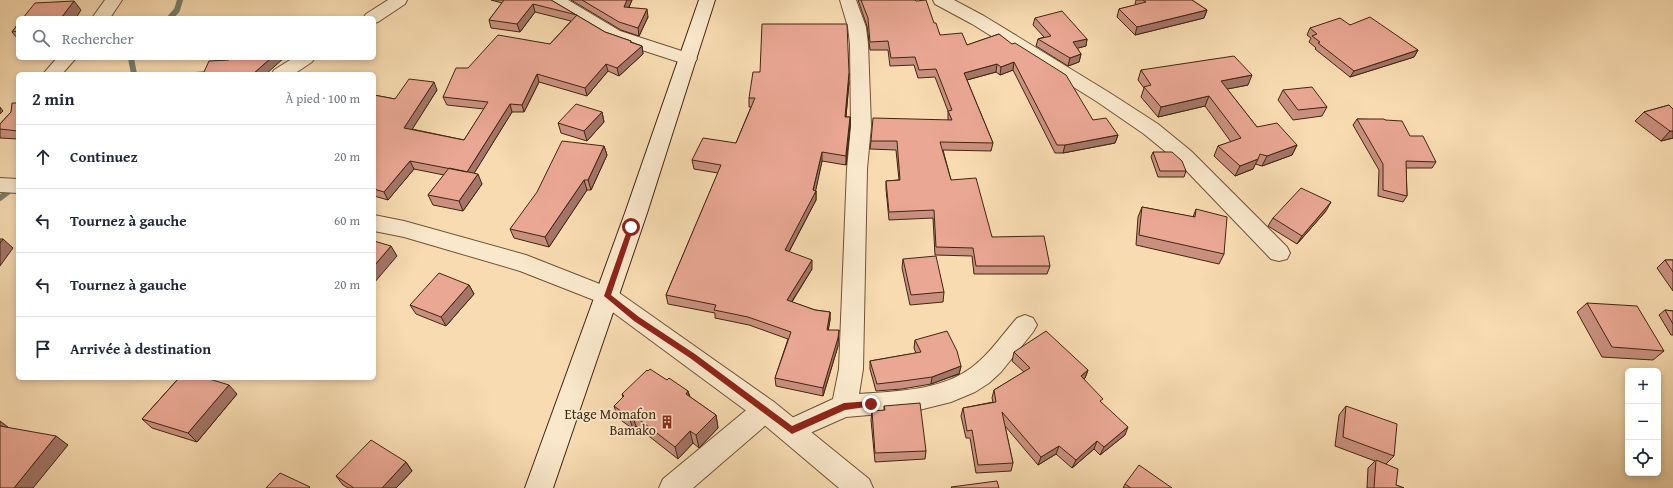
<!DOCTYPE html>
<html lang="fr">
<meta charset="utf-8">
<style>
:root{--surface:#fff;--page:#f6f6f7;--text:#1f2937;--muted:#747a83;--line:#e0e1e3}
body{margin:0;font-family:"Gentium Book Plus",serif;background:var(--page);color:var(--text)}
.controls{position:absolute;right:12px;bottom:12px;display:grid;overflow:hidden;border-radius:6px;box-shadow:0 2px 6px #0003}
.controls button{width:36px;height:36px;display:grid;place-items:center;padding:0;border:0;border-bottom:1px solid var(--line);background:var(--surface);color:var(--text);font:20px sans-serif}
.stop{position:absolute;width:12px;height:12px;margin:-9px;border:3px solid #8f2418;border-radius:50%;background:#fff}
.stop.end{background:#8f2418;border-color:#fff;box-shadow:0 1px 4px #0008}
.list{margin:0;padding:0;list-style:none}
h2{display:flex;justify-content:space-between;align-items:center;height:52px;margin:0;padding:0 16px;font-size:17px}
h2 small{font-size:13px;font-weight:400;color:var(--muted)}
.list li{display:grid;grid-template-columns:26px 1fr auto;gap:12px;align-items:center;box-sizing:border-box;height:64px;padding:0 16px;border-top:1px solid var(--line)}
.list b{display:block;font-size:15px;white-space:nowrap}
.list em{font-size:13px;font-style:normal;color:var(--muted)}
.icon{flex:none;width:22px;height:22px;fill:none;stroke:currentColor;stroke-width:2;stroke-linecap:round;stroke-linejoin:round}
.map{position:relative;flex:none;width:1673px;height:488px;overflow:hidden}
.search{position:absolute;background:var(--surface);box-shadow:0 2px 6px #0003;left:16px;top:16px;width:360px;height:44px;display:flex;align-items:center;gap:10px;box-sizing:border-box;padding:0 14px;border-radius:6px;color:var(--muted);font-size:15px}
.panel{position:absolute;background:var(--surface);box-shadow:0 2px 6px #0003;left:16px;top:72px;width:360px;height:308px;border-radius:6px}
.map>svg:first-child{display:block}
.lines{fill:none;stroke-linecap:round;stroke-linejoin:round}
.stream{stroke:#787f6c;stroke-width:6}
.minor-casing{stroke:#6f5338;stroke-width:2}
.tertiary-casing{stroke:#6f5338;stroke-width:2}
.secondary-casing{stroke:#412610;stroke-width:2}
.minor{fill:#fae8cc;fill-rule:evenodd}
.tertiary{fill:#fae8cc;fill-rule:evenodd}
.secondary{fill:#fae8cc;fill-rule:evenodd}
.wall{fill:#c9907f;stroke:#412610}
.shaded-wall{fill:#a47568;stroke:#412610}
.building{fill:#eaa794;stroke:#412610}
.route{fill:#8f2418}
.labels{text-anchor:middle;stroke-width:3.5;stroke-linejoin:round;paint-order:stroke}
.poi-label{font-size:14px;fill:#412610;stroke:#fae8cc;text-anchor:end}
</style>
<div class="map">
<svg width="1673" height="488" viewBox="0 0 1673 488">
<rect width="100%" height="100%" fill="#f8dbb1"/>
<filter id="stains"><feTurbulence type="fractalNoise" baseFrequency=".005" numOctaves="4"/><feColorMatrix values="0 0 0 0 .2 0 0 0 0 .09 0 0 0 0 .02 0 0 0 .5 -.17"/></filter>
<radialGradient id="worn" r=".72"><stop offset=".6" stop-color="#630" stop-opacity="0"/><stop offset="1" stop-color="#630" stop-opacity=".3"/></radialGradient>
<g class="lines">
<path class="stream" d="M170,18l7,-8 3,-10
M131,58l3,16
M0,198l18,-14"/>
<g class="minor-casing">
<path id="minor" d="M105,0h17l-12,18h-18z
M388,0h19l-2,4 -27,18 -4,1v-5h-11l3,-4z
M548,0h20l52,31 74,24 3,4 -3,4 -6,2 -80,-26 -58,-35z
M840,0h16l10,27 2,17 3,82 -4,43 -4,200 -4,25c37,-3 81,-3 112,-26 18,-13 31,-33 46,-50l8,-3 8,3 4,7 -4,7 -32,40 -12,11 -14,9 -24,10 -36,9 -69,6 -54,24 -9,-3 -4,-8 4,-8 50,-23 6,-30 8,-200 4,-43 -1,-82 -2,-17z
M933,0h21l30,16 126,77 48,31 33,27 96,96 3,6 -3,6 -8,2 -8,-2 -94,-98 -33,-27 -48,-33 -124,-77 -37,-20z
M57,58h19l-14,16h-19z
M293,58h22l-3,4 -18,12h-22l2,-4z
M765,399l9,3 4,8 -4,8 -81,70h-34l4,-9 93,-77z"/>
</g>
<g class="tertiary-casing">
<path id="tertiary" d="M0,178l18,1v14l-18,-1z
M374,215l30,6 122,34 89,35 159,112 95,77 4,9h-34l-83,-70 -157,-116 -79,-31 -116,-34 -30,-6z"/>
</g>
<g class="secondary-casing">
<path id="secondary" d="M699,0h16l-68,213 -94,275h-28l100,-275z"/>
</g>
<use href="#minor" class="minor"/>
<use href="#tertiary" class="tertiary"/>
<use href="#secondary" class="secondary"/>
</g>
<path class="wall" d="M491,0h60l54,32 26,9v1l11,4 1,8 -24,22 -11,-5 -21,25 -48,-14 -15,30h-12l-38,61 8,11 -19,27 -30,-6 -5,-10 16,-20 -30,-6 -26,31 -14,-4v-101l21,4 42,-9 -25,39 52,11 20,-31 -37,-4 -4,-8 25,-29 82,-24 21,-23 -36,-9 -15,20 -29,-4 -2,-8 13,-17z
M571,0h61l-3,7 19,10 -9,19 -18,-6z
M858,0h57l19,23 6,12 27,10 32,-11 94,86 25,15 -3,8 -52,10h-8l-42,-83 -13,5 -4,-3 -29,8 26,63 -2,8 -48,-1 8,30 41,57 58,29 -3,8h-73l-2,-18 -37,-1 -2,-37 -44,2 -3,-31v-8l13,-1 -3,-30 -26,-1 1,-8 77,-21v-9l-13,-34 -17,1 -4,-13 -24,1 -2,-16h-18l-3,-24z
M1136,0h56l15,10 -3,8 -69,17 -18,-18 2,-8 17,-4 -1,-1z
M1035,18l52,21 -1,7 -9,2 4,6 -2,8 -11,4 -32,-20 2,-7 6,-2 -11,-12z
M18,24v15l-6,-7z
M1350,25l68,25 -4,7 -64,20 -35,-28 1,-1 -7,-6 2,-4 -4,-3 3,-7z
M1141,70l107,15 -21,4 30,38 40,18 -5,10 -30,11 -7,-2 -2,5 -18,7 -21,-20 4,-10 13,-4 -26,-36 -47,11 -17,-20 3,-9 -6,-8z
M849,82l-3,35h4v9l-4,39 -24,-4 -7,30h1v9l-27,52 23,17 -20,33 23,8 15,2v8l-2,10 10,16 -15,50 -47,-10 -1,-8 13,-39 -39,-14 -34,-7v-5l-47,-9 -2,-9 52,-122 -24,-4 -2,-9 44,-17 15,-36h-2v-9z
M1283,90l44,17 -5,9 -29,4 -15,-20z
M18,103v36l-18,-1v-14l11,-12z
M1669,105l4,33 -12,3 -26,-20 9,-9z
M602,112l2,10 -17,19 -26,-8 -3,-10z
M1357,119l28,1 25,16 26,26 -4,6h-26l1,28 -4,6 -25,-6 1,-26 -26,-45z
M604,146l3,9 -16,35h-4l-38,57 -35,-9 -4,-9z
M1153,152l33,19 -2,6h-26l-7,-20z
M1142,207l51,10 3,-8 28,45 -5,10 -83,-19 2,-28z
M1326,211l-29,33 -29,-18 5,-8z
M903,259l41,33 -1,10 -33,3 -8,-37z
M1665,260h8v31l-16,-23z
M469,285l5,9 -28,32 -30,-12 -6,-9z
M1587,303l77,48 -11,9 -51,-3 -25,-45z
M1665,310l8,1v24h-2l-12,-20z
M915,340l46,26 -2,8 -28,10 -29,5 -26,2 -6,-22v-8l46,-8 -2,-5z
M1014,352l74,18 -3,8 -1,1 41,56 -25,20 -6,-6 -22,19 -16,-14 -18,11 -33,-39 8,37 -2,8 -35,2 -6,-35h-4l-5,-22 2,-8 30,-6 -1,-4 2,-8 30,-18 -12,-11z
M174,378h32l31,16 -40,48 -45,-14 -10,-9 35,-39z
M667,380l21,11 2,6 26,18 2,13 -19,20 -6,-5 -15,16 -42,-33 -3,3 -15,-11 -4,-12 9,-9 -1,-3z
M884,406l42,45 -1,8 -50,3 -4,-42 1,-9h12z
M1346,406l48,50 -8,8 10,21 8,3h-37l1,-20 7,-7 -40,-15 4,-31z
M406,462l6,9 -16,17h-48l-5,-3 -7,-9z
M1125,484l47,4h-49z"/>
<path class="shaded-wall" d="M627,0h5l-6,14 -2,-7z
M74,1l7,9 -5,8h-15z
M533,4l2,8 -15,20 -3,-8z
M647,9l1,8 -9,19 -1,-8z
M1207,10l-3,8 -69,17 2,-8z
M1087,39l-1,7 -15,4 2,-8z
M642,46l1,8 -24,22 -2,-8z
M1418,50l-4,7 -64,20 4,-6z
M1081,54l-2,8 -11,4 2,-8z
M271,58h13l-18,16h-13z
M1014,62l-1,8 -13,5 1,-8z
M606,64l2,7 -21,25 -2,-8z
M997,64l-1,8 -33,9 1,-8z
M849,73v9l-4,44v-9z
M537,74l2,8 -15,30 -2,-7z
M1252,75l-4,10 -31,6 4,-10z
M434,82l3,8 -29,46 -4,-8z
M1209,96l-4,10 -47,11 3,-10z
M510,104l2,8 -42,68 -3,-8z
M0,107l3,4 -3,3z
M602,112l2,10 -17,19 -3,-10z
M850,117v9l-4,39v-9z
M1670,131h3v7l-12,3z
M1118,135l-3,8 -52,10 2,-8z
M1297,145l-5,10 -30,11 5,-10z
M604,146l3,9 -16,35 -3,-10z
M822,152v9l-7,33 1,-3v9l-31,59v-9l28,-60z
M1258,159l-5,10 -18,7 5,-10z
M410,161l4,8 -26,31 -4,-8z
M478,174l4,10 -19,27 -4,-10z
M584,180l3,10 -38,57 -4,-10z
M1331,202l-5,9 -29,33 5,-8z
M3,239l10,9 -13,18v-23z
M391,246l6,10 -23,27v-17z
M812,260v9l-25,40v-9z
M469,285l5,9 -28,32 -5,-9z
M830,312v8l-3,18v-8z
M839,330l-1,16 -15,50v-8z
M961,366l-2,8h-1l-27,10 1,-7z
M1088,370l-3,8 -7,6 3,-8z
M229,385l8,9 -40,48 -9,-9z
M688,391l3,13 -5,-10z
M632,414l4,12 -3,3 -4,-12z
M716,415l2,13 -19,20 -3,-13z
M0,421l8,6 -5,6 -3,-2z
M1128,427l-3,8 -25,20 4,-8z
M690,431l3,12 -15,16 -3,-12z
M56,436l12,9 -35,43h-19z
M1097,441l-3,8 -22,19 4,-8z
M1059,446l-3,8 -18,11 3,-8z
M406,462l6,9 -16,17h-14z"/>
<path class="building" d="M504,0h47l54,32 26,9 -1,1 12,4 -25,22 -11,-4 -21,24 -48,-14 -15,31 -12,-1 -43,68 -57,-11 -26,31 -10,-3v-94l21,4 14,-20 25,3 -30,46 60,12 24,-38 -45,-5 13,-29h12l30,-33 52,9 27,-29 -44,-11 -16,20 -28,-4z
M582,0h45l-3,7 23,2 -9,19 -19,-6z
M861,0h54l1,1 10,-1 8,23h2l4,12 22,-2 5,12 32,-11 13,10 3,-1 51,32 27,45 13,-2 12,17 -53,10h-8l-43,-83 -13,5 -4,-3 -33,9 29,70 -53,-1 11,38 25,-2 16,59 52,-1 6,30h-74l-3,-18 -37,-1 -2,-37 -45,2 -3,-31 14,-1 -3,-39h-26l2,-23 79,2 -4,-9 4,-1 -16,-41 -17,1 -4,-13 -24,1 -3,-17 -18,1 -2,-24z
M1143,0h49l15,10 -70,17 -18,-18 27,-7z
M74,1l-13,17h-38l12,-15z
M1062,11l25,28 -14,3 8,12 -11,4 -32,-19 13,-3 -16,-18z
M1370,17l48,33 -64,21 -36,-28 2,-1 -8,-6 5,-2 -7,-6 30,-10 10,7z
M18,24v7l-6,1z
M762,24h85l2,49 -4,44h5l-4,37v2l-24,-4 -9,38 3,1 -31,59 27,10 -25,40 28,10 15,2 -3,18h12l-1,8 -15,50 -48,-10 16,-46 -43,-15 -34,-7 2,-5 -50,-10 55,-130 -29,-5 11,-22 33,5 19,-45h-6l4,-26h7z
M1234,56l18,19 -31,6 36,46 20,-4 20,22 -30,11 -7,-2 -2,5 -18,7 -22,-20 23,-8 -32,-42 -48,11 -17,-20 7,-2 -10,-15z
M230,58h41l-18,16h-86l37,-2 5,-11 20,-1z
M1312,87l15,20 -29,3 -15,-20z
M12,103h6v28l-18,-2v-5l11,-12z
M576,104l26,8 -18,19 -26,-8z
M1669,105l4,4v22h-3l-26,-19z
M1357,119h27l1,1 17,1 8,15h13l13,26 -30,-1 1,35 -24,-6v-26z
M562,141l42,5 -16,34h-4l-39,57 -35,-8 27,-37z
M1153,152h19l10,9 4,10h-26z
M449,168l29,6 -19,27 -31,-6z
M1301,188l30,14 -29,34 -29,-18z
M1142,207l53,10 1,-8 31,8 -3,37 -85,-19z
M0,239h3l-3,4z
M374,241l17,5 -17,20z
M936,256l8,36 -33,3 -8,-36z
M1665,260h8v12z
M439,273l30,12 -28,32 -31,-12z
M1587,303l50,3 27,45 -52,-4z
M1665,310l8,1v13z
M947,331l10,20 4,15 -29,11 -29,4 -26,3 -7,-23 51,-9 -6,-12z
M1046,331l42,39 -7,6 22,23 -3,2 28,26 -24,20 -7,-6 -21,19 -17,-14 -18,11 -39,-45 11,51 -35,2 -6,-35 -5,1 -4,-23 33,-6 -2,-12 36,-22 -16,-16z
M650,369l17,11 2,-2 19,13 -2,3 30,21 -20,20 -6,-4 -15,16 -43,-33 -3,3 -15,-11 10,-10 -2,-2 25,-24 1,1z
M179,378h27l23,7 -41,48 -46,-14z
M920,403l6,48 -51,2 -3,-42 13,-1 -1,-4z
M1346,406l51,18 -3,32 -51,-19z
M0,426l56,10 -42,52h-14z
M371,440l35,22 -24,26h-28l-18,-12z
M1376,460l22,9 -2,16 8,3h-30z
M1139,465l33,23h-41l-6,-4z
M280,473l30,14 -1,1h-43z
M997,481l2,7h-47l-1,-1z"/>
<path class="route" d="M629,225h4l1,2 -23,68 28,22 56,37 97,72 52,-23 27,-2 3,3 -1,2 -28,4 -53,24 -102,-76 -56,-37 -30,-25z"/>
<defs>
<g id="building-bare" transform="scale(1.08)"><path d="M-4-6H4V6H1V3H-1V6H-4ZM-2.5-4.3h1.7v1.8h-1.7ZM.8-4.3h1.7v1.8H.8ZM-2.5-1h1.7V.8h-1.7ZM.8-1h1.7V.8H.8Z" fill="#8f2418" stroke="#fae8cc" stroke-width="2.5" paint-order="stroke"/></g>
</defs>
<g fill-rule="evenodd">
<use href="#building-bare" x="667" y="422"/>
</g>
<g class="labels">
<g class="poi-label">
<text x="656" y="419">Etage Momafon<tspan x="656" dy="16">Bamako</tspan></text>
</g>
</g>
<rect width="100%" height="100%" filter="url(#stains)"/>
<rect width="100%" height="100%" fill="url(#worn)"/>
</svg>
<div class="controls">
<button>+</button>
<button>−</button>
<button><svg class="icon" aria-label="locate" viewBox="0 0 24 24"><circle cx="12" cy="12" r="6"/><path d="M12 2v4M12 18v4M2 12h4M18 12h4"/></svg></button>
</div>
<div class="stop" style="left:631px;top:227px"></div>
<div class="stop end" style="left:871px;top:404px"></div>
<div class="search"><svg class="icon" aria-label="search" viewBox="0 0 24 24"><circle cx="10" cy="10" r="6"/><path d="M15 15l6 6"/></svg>Rechercher</div>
<section class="panel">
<h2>2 min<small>À pied · 100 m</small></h2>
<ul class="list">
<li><svg class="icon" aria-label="ahead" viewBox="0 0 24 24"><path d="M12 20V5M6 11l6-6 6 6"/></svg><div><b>Continuez</b></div><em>20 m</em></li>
<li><svg class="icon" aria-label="left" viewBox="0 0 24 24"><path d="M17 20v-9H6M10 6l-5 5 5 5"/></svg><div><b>Tournez à gauche</b></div><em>60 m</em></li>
<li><svg class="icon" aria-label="left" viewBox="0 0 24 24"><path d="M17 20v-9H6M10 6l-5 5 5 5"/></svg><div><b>Tournez à gauche</b></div><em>20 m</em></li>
<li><svg class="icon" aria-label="arrive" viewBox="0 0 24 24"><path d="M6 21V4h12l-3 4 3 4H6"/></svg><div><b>Arrivée à destination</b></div></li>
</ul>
</section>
</div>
